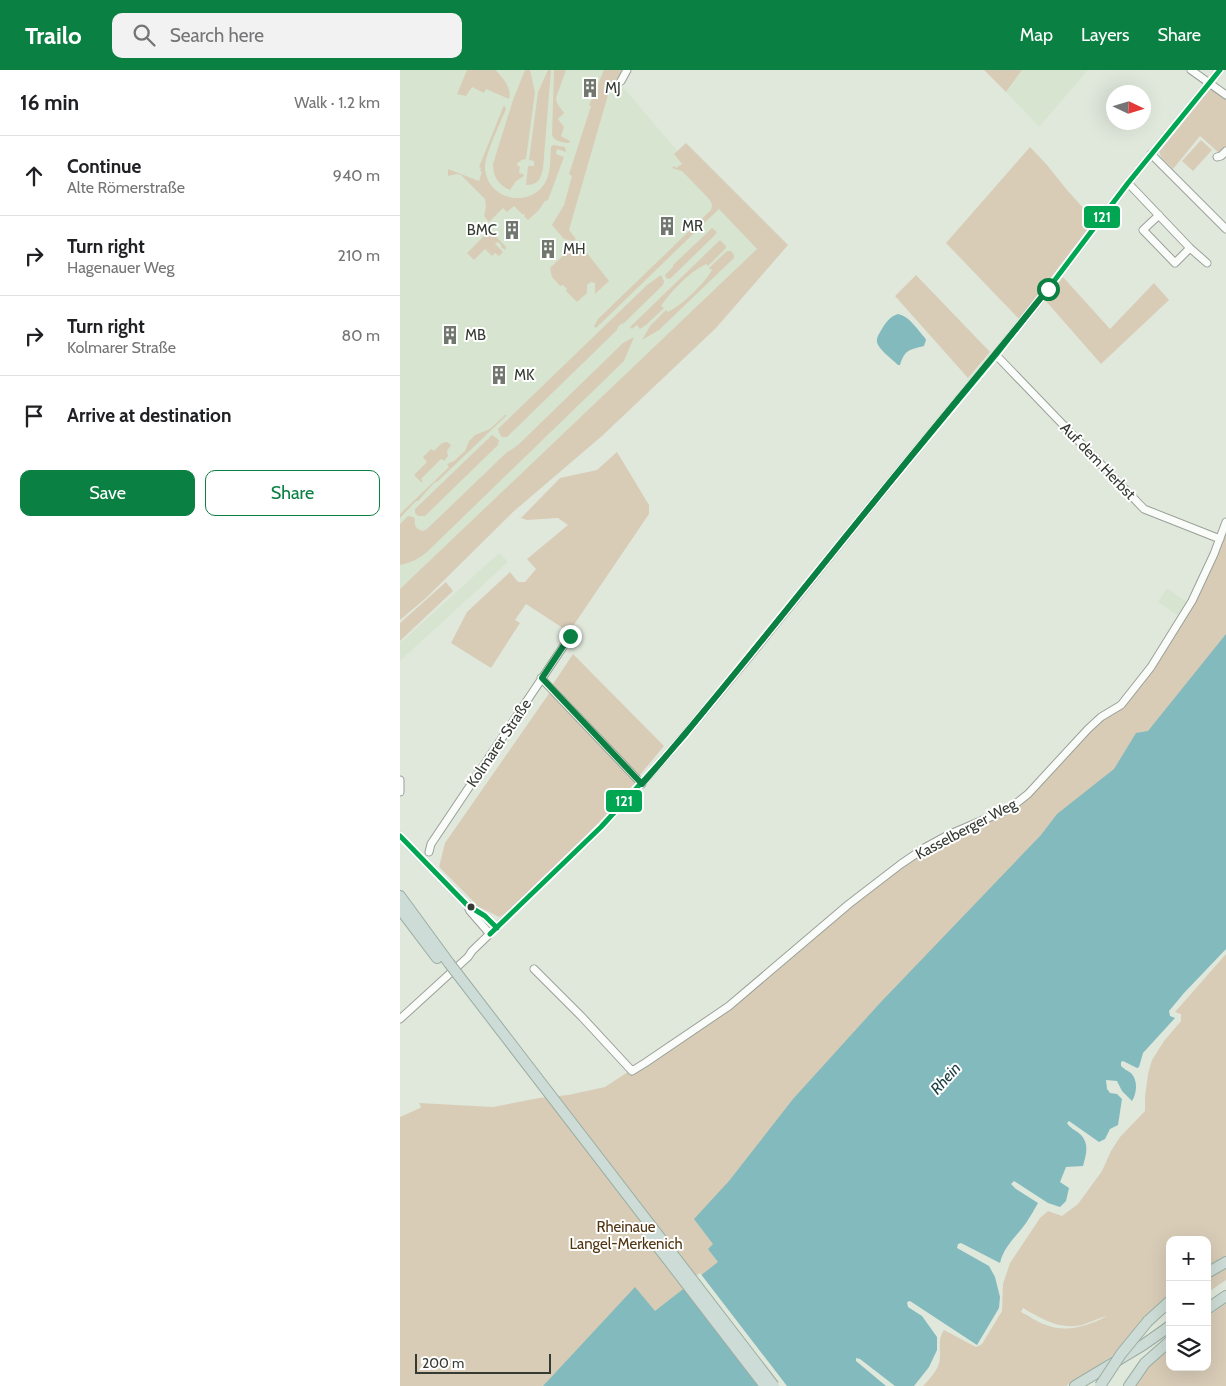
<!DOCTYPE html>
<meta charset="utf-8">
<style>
:root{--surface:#fff;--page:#f2f2f2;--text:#202124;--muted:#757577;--line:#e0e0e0;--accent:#0b8043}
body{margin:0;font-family:Cabin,sans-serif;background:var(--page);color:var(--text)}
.controls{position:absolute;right:15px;bottom:15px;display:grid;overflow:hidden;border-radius:10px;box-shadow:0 5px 20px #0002}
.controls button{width:45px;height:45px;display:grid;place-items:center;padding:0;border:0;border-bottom:1px solid var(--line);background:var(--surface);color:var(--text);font:25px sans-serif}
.compass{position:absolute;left:706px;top:15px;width:45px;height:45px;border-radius:50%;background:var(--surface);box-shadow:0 5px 20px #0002;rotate:94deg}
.scale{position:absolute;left:15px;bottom:12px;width:136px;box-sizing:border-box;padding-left:5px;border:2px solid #353a32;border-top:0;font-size:14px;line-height:18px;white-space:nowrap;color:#353a32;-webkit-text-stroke:4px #fff;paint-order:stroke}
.stop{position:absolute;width:15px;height:15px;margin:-11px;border:4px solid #0b8043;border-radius:50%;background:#fff}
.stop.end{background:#0b8043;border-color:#fff;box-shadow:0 1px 5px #0008}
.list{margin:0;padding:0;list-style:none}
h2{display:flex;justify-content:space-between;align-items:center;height:65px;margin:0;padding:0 20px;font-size:21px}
h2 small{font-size:16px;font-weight:400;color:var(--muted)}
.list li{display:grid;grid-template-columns:32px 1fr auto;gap:15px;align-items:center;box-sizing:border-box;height:80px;padding:0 20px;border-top:1px solid var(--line)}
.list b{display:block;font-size:19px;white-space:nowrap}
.list p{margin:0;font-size:16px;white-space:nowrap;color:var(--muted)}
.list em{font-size:16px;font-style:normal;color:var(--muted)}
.actions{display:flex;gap:10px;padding:15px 20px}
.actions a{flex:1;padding:11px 0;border:1px solid var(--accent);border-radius:10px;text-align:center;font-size:18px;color:var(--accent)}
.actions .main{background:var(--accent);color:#fff}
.icon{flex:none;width:28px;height:28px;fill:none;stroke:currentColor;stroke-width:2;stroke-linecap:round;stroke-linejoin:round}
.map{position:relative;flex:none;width:826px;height:1316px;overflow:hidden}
header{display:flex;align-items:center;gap:30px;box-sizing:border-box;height:70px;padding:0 25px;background:var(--accent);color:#fff}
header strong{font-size:24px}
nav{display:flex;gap:28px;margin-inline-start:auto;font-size:18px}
.search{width:350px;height:45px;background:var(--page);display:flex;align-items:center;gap:12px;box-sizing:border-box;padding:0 18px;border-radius:10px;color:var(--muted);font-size:19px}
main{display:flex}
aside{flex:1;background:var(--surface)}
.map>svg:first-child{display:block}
.built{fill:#d7e5d0}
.green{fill:#d8ccb7;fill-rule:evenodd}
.water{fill:#82babd}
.pier{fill:#e0e8dc}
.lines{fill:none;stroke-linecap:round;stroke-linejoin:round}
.minor-casing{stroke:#9aa098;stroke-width:9}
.highway-casing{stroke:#9bada3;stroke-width:12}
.minor{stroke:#fafcfa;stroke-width:7}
.highway{stroke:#cddcd6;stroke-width:10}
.highway-bridge-casing{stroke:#9bada3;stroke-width:12;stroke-linecap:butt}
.highway-bridge{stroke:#cddcd6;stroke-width:10}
.bus-1-casing{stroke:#fff;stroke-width:9}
.bus-1{stroke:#00a651;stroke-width:5}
.route{stroke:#0b8043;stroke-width:6}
.bus-dot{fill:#353a32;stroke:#fff;stroke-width:2}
.labels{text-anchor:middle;stroke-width:4;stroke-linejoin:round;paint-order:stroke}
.poi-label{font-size:15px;fill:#353a32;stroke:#fff;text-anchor:start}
.street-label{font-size:15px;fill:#353a32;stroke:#fff}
.park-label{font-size:15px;fill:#513410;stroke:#fff}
.water-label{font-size:16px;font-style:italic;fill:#193f43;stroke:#fff}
.line-badge{stroke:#fff;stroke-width:2}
.badge-label{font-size:14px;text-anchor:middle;font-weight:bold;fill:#fff}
</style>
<header>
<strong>Trailo</strong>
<div class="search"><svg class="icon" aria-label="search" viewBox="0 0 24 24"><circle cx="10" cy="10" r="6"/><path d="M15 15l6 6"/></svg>Search here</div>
<nav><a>Map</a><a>Layers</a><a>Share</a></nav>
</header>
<main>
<aside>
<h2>16 min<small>Walk · 1.2 km</small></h2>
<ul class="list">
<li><svg class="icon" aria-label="ahead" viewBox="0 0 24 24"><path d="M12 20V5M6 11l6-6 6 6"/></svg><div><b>Continue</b><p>Alte Römerstraße</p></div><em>940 m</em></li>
<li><svg class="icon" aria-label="right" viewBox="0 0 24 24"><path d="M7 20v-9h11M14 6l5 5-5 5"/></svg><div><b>Turn right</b><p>Hagenauer Weg</p></div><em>210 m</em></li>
<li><svg class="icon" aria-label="right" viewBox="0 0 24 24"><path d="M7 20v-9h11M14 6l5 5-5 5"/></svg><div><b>Turn right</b><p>Kolmarer Straße</p></div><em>80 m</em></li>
<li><svg class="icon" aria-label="arrive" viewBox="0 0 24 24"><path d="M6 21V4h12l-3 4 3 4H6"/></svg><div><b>Arrive at destination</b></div></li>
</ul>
<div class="actions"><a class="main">Save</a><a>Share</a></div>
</aside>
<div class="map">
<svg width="826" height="1316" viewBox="0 0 826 1316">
<rect width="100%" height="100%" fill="#e0e8dc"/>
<path class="built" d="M0,0h224l-4,13 46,55 103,111 -369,353z
M622,0h66l-49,57 -33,-35z
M99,483l9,9 -108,99v-18z
M767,518l21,15 -8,14 -22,-15z"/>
<path class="green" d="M67,0h29c7,9 16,17 13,29l-23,-10 -2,4 -12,-6 -6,9 -9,-2z
M125,0h5l5,22 -9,67 -5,1 -1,2h-2l-1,4h3l-1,7 4,1 1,2 -8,5 -6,9c-12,-5 -17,-14 -17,-26l20,-64z
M148,0h3l-8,99c-3,11 -5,16 -17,16l2,-19h6v-5l-5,-1 9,-68z
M154,0h12l-10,28 1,5 7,10 -6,6 6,8 -3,9 9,5 -1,2c-6,0 -15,-2 -17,-8z
M204,0h20l-5,11 -3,-2 -8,16 -39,135 7,9 -3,2 -9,-2 -12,-14 12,-20 8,-29 -3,-2 22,-68 -2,-1z
M584,0h38l-16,22z
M808,16l3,1 15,12v48l-7,6 -19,-17 -27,33 -12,-12 -3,-9z
M104,35l2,4c-5,13 -21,45 -21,58 1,33 46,43 61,14 5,-10 4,-23 5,-34l2,-2 12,2 1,5 -9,-3 -1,5 8,3 -16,43 -3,1 -7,10 -10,9 -4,-4 1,-1 -1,-1h-2l-8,-8 -7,6 -4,-4 -14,14 -5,-6 2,-9 -1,-8 -24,-24 -4,-1 -9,2v-7l31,12 3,-9 -2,-1 1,-3 -2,-1z
M801,70l11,10 -19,21 -11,-10z
M286,73l102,102 -72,83 -114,108 -89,76 -87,86 -26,22v-31l357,-340 -38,-40 -123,119 -2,-2 4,-7 113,-109 1,-5 -2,-5 -28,-29 -10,-3 2,-2 2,2 6,-4 -8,-10z
M630,77l17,18 20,25 28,31 -75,99 -74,-77z
M312,158l5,4 -2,3 -45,44 -4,-1 -1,-3 8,-8v-2z
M90,160l16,17 -1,3 -4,-3 1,-1 -4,-4 -3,2 8,8 -4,4 -4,-3 -3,3 -7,-7 -11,11 -7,-7z
M320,170l6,6 -1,3 -17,17 -2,-2c-16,8 -35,27 -45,42l3,2 -18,17 -6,4 -3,-4 -5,4 -2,-2z
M175,174l5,2 6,8 1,-1 22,28 -14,13v-11l-4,-1 -4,3v8l-10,9 -11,-11 1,-2 -4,-4 -3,1 -8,-9 -2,-9z
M327,181h4l3,4v3l-75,72 -17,10 8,-14 16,-16 2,2c14,-7 36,-28 44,-42l-3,-2z
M261,205l3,6 -1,4 -39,38c-4,1 -6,3 -7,7l-110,107h-5l-3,-4 -1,-4 149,-144z
M516,205l74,77 -22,26 -73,-82z
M663,207l47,52 44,-46 15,17 -68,64 -56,-64z
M234,267l-10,24 -197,191c-9,7 -16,11 -27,13v-41l8,-8 5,1 2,2c-1,6 1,11 8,12l4,-2 79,-76 12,-8 105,-102z
M105,345h2l-69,66 -4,2 -16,18h-2l-16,17v-4l49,-47 -2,-3 7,-3 11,-10 4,-10 6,-6 15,-6z
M92,365l7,5 -1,5 -73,71h-7l-3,-3v-4z
M47,372l4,3 -4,6 1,5 -4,5 -3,-2 -20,20 2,3h-2l-7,-7 13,-13 -4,-5 8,-8 3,2 8,-8z
M217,382l32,53v9l-80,118 -43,-28 -11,16 5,3 -29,45 -40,-25 16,-31 43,-40 8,10h7l11,-13 -9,-10 41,-34 -10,-7 -31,2 -6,-2 39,-40 37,-8z
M826,456v266l-536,594h-290v-269l20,-9 1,-1 -2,-4 74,4 46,-9 29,-3 37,-8 41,-27 82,-56 86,-71 113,-86 77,-34 98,-95 18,-10 60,-84z
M46,512l7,9 -53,50v-18z
M173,584l91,92 -25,30 -86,-92z
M150,622l87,91c-30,31 -60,63 -92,94 -14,13 -29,31 -46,40l-21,-11 -39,-39 6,-24z
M826,884v303l-19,12v-29h-37v56l-25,22 -30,36 -49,32h-143c5,-5 12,-13 15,-20 5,-11 -2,-26 6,-36l32,17 6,-3 20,-33 1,-27 7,-21 30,-45 8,-7 14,5 16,-12 24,-33 9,-20 9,-14 25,-26v-14l3,-23 4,-14 12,-19 17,-20v-7l-6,-2zM623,1238c19,11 36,22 59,17 9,-3 17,-7 25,-9 -19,10 -40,17 -61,9 -9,-3 -17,-9 -25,-13z
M826,1195v15l-19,13v-16z
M826,1233v83h-93l11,-15 26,-25v21h37v-50z"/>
<path class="water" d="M498,244c11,2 19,15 27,24l1,2 -2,6c-16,4 -19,4 -24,19h-2c-5,-5 -20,-16 -21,-23 -1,-5 4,-11 6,-15 4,-6 8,-11 15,-13z
M826,564v315l-42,44 -15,18 1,5 5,2 -32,35 -4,14 -2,1 -14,-7 -2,1v4c3,3 7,5 10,7 7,7 6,20 1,28l-10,-10 -5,-10 -11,-1 1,9 3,4 7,1 5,5 -4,26 -8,4 -5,10 -6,3 -30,-21 -2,2c3,5 8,7 13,11 10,10 6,20 3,32l-17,1 -6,15 9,6 -3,13 -6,6 -12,-4 -34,-22 -3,3 5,5 22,14c-4,7 -8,14 -12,20 -10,14 -22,23 -26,40l-39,-20 -3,1 -1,4 32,18 6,11 5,20 -1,11 -22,37 -67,-44 -3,1 1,5 14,9 15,21v13l-8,17 -15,19h-19l-35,-27 -4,-1v3l30,25h-343l92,-99 20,24 63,-49 -10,-13 5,-5 -19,-25 35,-38 64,-82 87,-96 161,-168 16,-21 57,-45 22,-36 12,-2z"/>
<path class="pier" d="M300,1203l87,113h-29l-76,-99z"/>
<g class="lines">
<g class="minor-casing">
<path id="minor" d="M791,0l35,25
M221,11l6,-11
M751,84l75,75
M817,87l4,-1 5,-5
M728,113l62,65 17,15
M759,145l-16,15 32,33 15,-15
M596,285l148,154 76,30
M141,608l101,106
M0,710v12
M0,766l67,69 3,6 20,23
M29,782l2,-8 140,-209
M68,835l17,11 12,12
M134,899l48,48 50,54 13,-8 84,-57 120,-102 52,-40 25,-17 22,-12 61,-26 19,-15 60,-65 13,-12 20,-12 30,-38 41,-66 22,-47 12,-32
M0,949l68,-62 4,-6 129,-124 84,-92 77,-94 111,-138 123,-148 52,-66 80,-106 92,-113"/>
</g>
<g class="highway-casing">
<path id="highway" d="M0,826l49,67
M0,839l37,49
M807,1203l19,-11
M807,1239l19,-13
M748,1251l22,-20
M675,1316l68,-41 27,-19
M729,1316l16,-23 25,-22"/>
</g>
<use href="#minor" class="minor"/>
<use href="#highway" class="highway"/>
<g class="highway-bridge-casing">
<path id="highway-bridge" d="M49,893l325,423
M248,1164l117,152
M700,1316l21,-32 27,-33"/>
</g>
<use href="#highway-bridge" class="highway-bridge"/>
<g class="bus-1-casing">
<path id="bus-1" d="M0,766l67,69 18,11 12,12
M90,864l111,-107 84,-92 188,-232 123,-148 52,-66 80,-106 92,-113"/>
</g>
<use href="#bus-1" class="bus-1"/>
</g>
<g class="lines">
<path class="route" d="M170,566l-28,42 100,106c80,-91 154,-187 231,-281 58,-72 117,-142 175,-214"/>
</g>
<defs>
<g id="building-bare" transform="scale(1.5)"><path d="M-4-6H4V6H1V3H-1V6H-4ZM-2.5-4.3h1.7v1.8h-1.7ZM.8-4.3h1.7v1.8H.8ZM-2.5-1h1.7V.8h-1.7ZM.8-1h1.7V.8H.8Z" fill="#71776e" stroke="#fff" stroke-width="2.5" paint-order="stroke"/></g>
</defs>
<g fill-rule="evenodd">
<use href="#building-bare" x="190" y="18"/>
<use href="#building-bare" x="267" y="156"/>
<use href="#building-bare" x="112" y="160"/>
<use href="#building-bare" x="148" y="179"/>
<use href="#building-bare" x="50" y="265"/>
<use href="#building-bare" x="99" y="305"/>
</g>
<circle class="bus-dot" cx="71" cy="837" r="4.5"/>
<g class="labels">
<g class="poi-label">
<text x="205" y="23">MJ</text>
<text x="282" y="161">MR</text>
<text x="97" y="165" text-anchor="end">BMC</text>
<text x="163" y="184">MH</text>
<text x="65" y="270">MB</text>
<text x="114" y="310">MK</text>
</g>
<g class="street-label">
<text transform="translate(698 391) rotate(46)" y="5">Auf dem Herbst</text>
<text transform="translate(99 673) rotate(-56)" y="5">Kolmarer Straße</text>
<text transform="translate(566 759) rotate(-28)" y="5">Kasselberger Weg</text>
</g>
<g class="park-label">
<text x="226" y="1162">Rheinaue<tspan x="226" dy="17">Langel-Merkenich</tspan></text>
</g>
<g class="water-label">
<text transform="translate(545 1008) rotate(-48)" y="6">Rhein</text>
</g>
</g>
<g class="line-badge">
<rect x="683" y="135" width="38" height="24" rx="5" fill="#00a651"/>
<rect x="205" y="719" width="38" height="24" rx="5" fill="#00a651"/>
</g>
<g class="badge-label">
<text x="702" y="152">121</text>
<text x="224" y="736">121</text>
</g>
</svg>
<div class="controls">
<button>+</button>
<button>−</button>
<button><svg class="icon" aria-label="layers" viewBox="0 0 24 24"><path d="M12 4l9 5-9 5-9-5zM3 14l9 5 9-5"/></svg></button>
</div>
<svg class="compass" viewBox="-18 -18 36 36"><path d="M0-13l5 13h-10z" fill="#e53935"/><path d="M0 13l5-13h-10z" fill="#757577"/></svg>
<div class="scale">200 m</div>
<div class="stop" style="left:648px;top:219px"></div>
<div class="stop end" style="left:170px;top:566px"></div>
</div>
</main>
